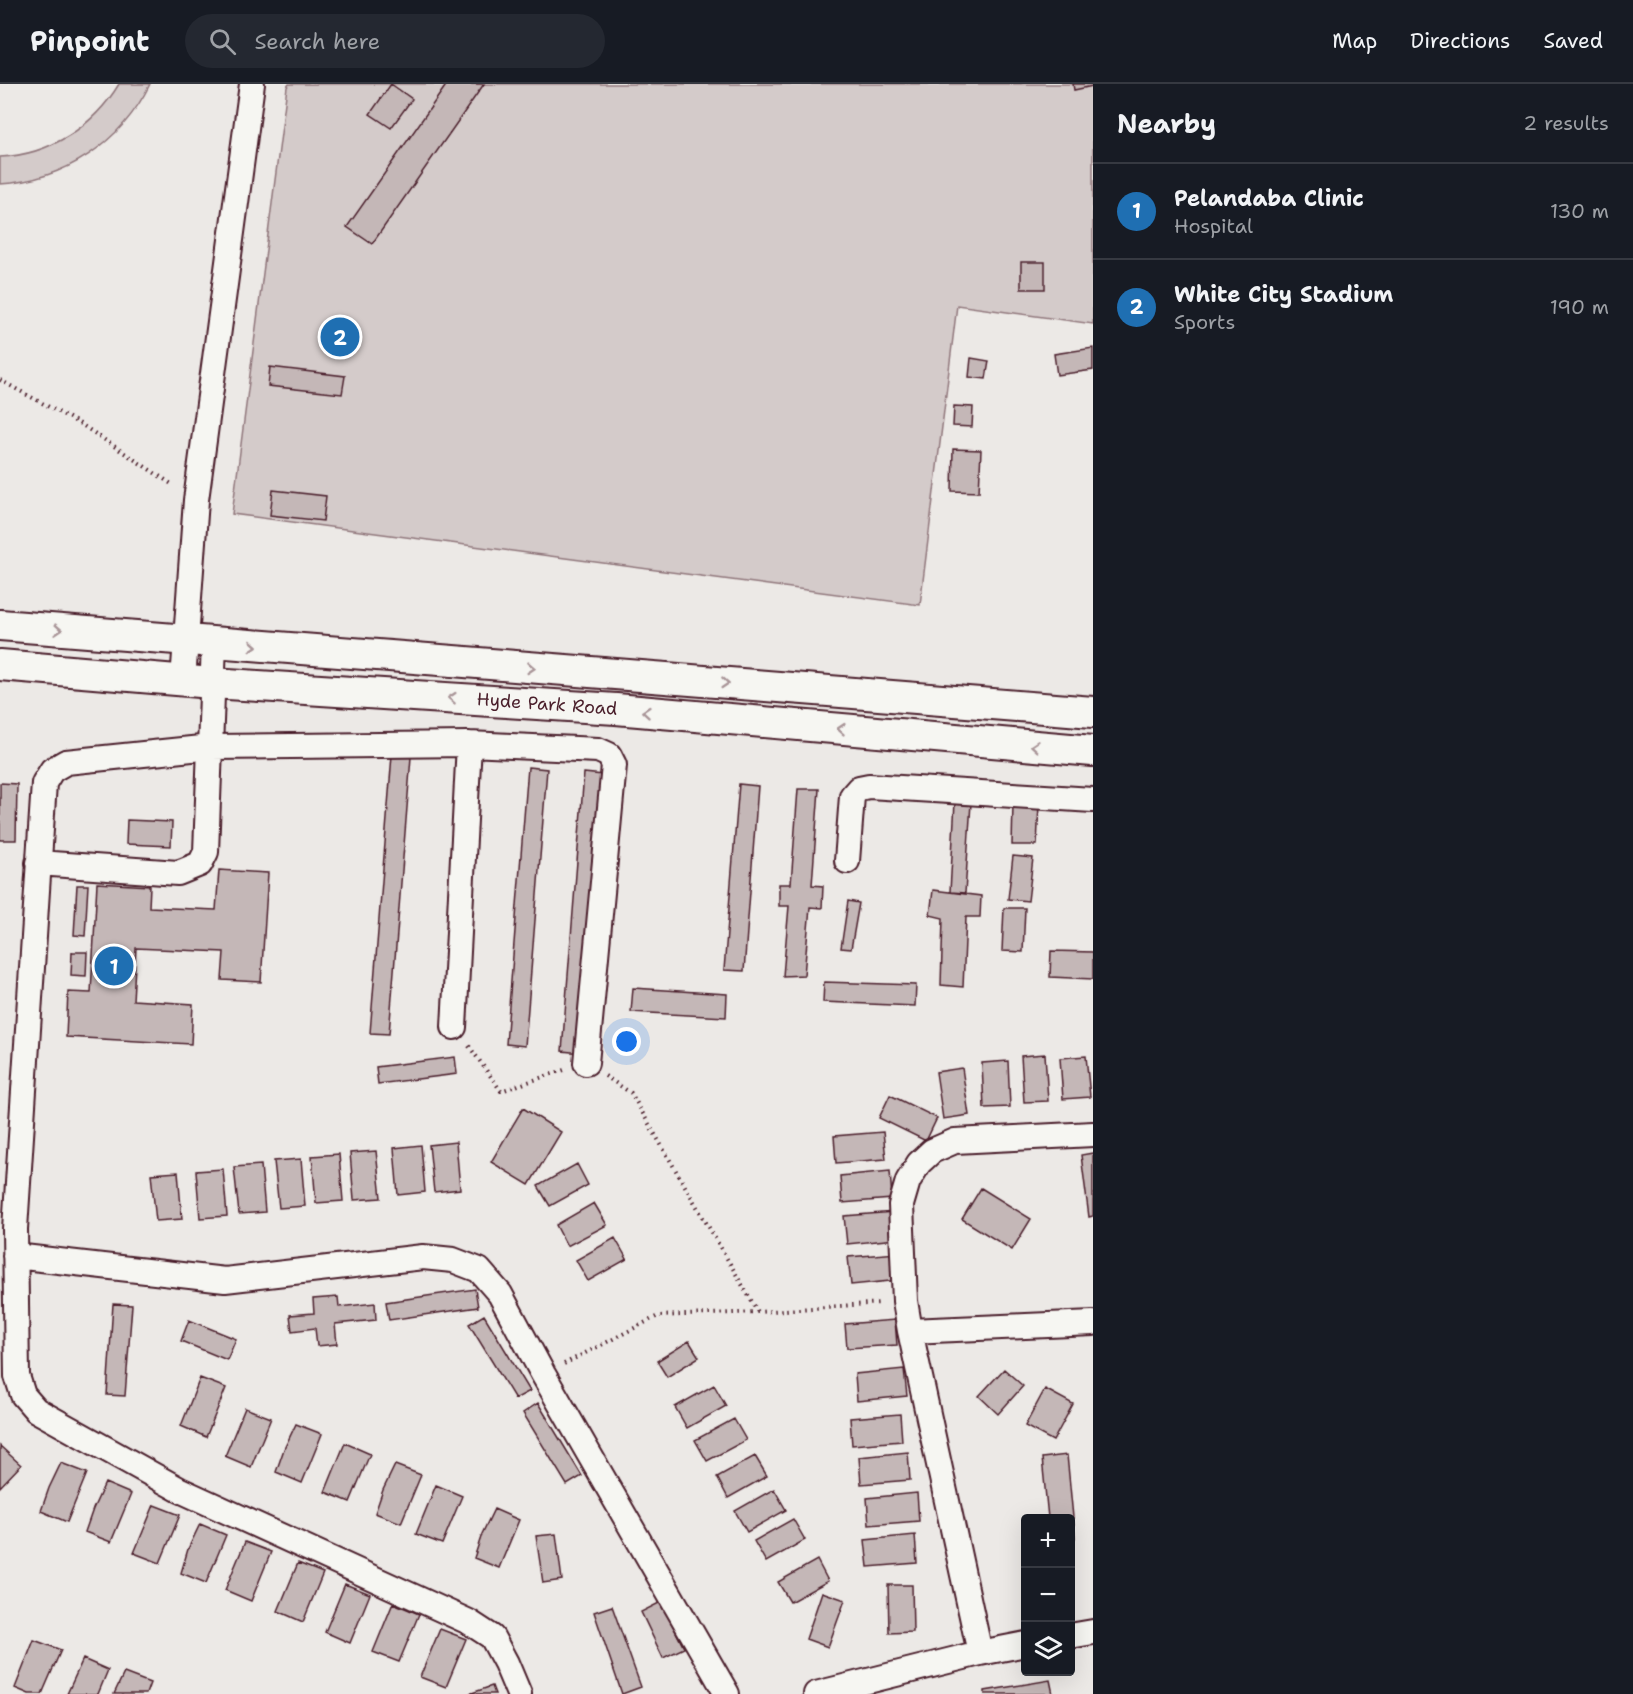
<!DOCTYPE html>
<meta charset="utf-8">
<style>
:root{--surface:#171b24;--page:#242831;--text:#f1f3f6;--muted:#9ea1a6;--line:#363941;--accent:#1f6fb2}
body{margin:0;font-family:"Shantell Sans",sans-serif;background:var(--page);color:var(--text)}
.controls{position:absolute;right:18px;bottom:18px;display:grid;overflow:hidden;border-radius:6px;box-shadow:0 6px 24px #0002}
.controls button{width:54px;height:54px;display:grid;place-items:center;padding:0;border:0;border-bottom:2px solid var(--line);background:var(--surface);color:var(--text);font:30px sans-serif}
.you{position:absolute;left:627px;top:958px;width:21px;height:21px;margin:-15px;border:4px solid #fff;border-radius:50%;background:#1a73e8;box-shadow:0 0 0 9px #1a73e833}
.badge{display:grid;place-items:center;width:39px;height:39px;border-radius:50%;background:var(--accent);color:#fff;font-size:20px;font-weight:700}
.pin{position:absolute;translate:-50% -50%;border:3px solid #fff;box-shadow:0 2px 6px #0006}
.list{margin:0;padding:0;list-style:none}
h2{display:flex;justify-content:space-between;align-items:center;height:78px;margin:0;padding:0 24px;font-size:26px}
h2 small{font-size:20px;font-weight:400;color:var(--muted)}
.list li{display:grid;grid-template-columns:39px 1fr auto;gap:18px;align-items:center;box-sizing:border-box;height:96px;padding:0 24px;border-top:2px solid var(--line)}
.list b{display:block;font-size:22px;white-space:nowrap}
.list p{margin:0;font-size:20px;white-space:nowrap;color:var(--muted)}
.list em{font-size:20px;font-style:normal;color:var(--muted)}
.icon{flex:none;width:33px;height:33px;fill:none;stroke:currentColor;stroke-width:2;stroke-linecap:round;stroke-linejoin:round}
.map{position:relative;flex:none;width:1093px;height:1610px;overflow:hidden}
header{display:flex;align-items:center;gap:36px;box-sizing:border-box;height:84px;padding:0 30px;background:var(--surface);border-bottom:2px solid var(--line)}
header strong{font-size:28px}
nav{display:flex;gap:33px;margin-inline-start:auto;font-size:21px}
.search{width:420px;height:54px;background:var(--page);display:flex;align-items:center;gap:15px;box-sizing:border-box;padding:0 21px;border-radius:33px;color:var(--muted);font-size:22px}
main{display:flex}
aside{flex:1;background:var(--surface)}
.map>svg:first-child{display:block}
.green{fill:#d4cbca;stroke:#8f757a;stroke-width:1.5}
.building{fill:#c4b7b7;stroke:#4a1f2b;stroke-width:1.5}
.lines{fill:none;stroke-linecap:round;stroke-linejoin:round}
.minor-casing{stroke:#4a1f2b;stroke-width:28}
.tertiary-casing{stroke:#4a1f2b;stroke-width:34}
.path{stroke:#4a1f2b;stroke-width:4;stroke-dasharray:1.5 4.5;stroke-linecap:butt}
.minor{stroke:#f6f6f2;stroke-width:24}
.tertiary{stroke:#f6f6f2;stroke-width:30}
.oneway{stroke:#a99598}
.labels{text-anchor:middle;stroke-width:6;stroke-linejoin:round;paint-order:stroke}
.street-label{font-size:18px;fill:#4a1f2b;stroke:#f6f6f2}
</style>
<header>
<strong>Pinpoint</strong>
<div class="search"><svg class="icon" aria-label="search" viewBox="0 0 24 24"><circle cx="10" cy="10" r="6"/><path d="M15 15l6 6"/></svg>Search here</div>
<nav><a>Map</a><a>Directions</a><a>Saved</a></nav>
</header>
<main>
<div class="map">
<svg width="1093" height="1610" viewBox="0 0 1093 1610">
<rect width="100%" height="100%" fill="#ece9e6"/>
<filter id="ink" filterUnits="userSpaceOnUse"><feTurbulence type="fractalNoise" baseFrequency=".0167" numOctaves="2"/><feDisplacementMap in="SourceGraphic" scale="12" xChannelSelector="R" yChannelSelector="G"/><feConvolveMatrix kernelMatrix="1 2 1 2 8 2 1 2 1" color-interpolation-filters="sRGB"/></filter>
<g filter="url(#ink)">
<path class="green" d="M119,0h31c-29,59 -85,96 -150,100v-27c50,-2 94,-31 119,-73z
M289,0h804v240l-136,-19 -37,300 -688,-91 55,-427z"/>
<path class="building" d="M391,0l21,15 -21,29 -21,-14z
M447,0h37l-112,160 -25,-17z
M1073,0h20v2l-19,4z
M1021,178h24v27h-24z
M1093,264v22l-36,5 -3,-21z
M971,274l18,3 -3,18 -17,-2z
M270,283l75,9 -3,18 -74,-8z
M954,322l19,1 -1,20 -19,-1z
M953,365l28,1 -2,42 -27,-1z
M273,406l53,6 -3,25 -53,-6z
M392,671l19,2 -22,277 -19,-1z
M528,683l19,2 -22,277 -19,-2z
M584,689l19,2 -22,278 -19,-2z
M0,699l17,1 -1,56h-16z
M739,700l19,2 -14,185 -20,-1z
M798,705h21l-7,96 11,1 -1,22 -12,-1 -6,68 -21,1 6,-70h-10v-22h12z
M955,718l16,1 -6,90 -15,-1z
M1013,720h26l-2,41h-25z
M127,736l45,2 -1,24 -45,-2z
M1013,772l20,2 -5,43 -20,-2z
M219,786l49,3 -7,109 -39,-2 2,-28 -88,-4 -3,52 60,4 -2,40 -125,-7 2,-45 23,1 6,-110 53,3 -1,21 67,3z
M77,801h11l-3,51 -11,-1z
M933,806l48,6 -1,21h-14l-3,70 -22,-2 2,-67 -13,-3z
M848,817l11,2 -8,46 -10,-1z
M1004,824h21l-2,44 -21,-1z
M1051,867l42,1v27l-43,-2z
M72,868h15l-1,24 -15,-1z
M824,898l92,3 -1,21 -92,-4z
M633,904l94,6 -1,23 -95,-5z
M1045,970l3,47 -24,1 -3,-46z
M1086,972l4,41 -27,2 -3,-41z
M455,973l2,17 -79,10 -2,-17z
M1008,977l2,46 -26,1 -2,-45z
M962,984l7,47 -26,4 -7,-47z
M890,1011l47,23 -11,23 -47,-23z
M523,1024l38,24 -32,53 -38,-23z
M883,1048l3,27 -50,4 -2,-27z
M456,1058l4,47 -26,3 -5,-47z
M421,1061l4,47 -27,3 -4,-47z
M376,1067l5,47 -27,2 -4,-47z
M1093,1069v63l-4,1 -8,-62z
M339,1070l4,47 -27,2 -4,-47z
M301,1075l4,47 -26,2 -5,-47z
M577,1080l11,21 -38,21 -12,-20z
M261,1081l4,47 -26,2 -5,-47z
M223,1085l4,47 -27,2 -4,-47z
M890,1087l2,28 -50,4 -2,-27z
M178,1088l4,47 -26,2 -5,-47z
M981,1104l50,31 -19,31 -50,-31z
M594,1119l13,22 -40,21 -11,-21z
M894,1128l2,27 -49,5 -3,-28z
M615,1154l12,21 -39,22 -12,-21z
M898,1169l2,27 -49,5 -3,-28z
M475,1205l3,18 -89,13 -3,-18z
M338,1213l1,10 36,-4 1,17 -41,4 2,20 -20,2 -2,-18 -23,3 -2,-16 24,-2 -1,-14z
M113,1220l19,1 -7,91 -18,-1z
M484,1231l46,76 -15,8 -46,-75z
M189,1236l47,19 -9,21 -46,-19z
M895,1236l2,25 -50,3 -2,-24z
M689,1257l10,16 -32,20 -10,-16z
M904,1285l3,27 -50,5 -2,-27z
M1004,1285l19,17 -25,28 -19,-18z
M200,1294l26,10 -20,49 -25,-11z
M714,1301l12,21 -39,22 -12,-21z
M1045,1305l28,15 -20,37 -28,-15z
M538,1319l44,73 -15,9 -44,-72z
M245,1324l26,10 -20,49 -26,-11z
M900,1330l2,27 -50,4 -2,-27z
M734,1335l12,21 -39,21 -12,-21z
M296,1340l26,10 -20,49 -26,-11 8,-23z
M345,1359l25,11 -20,48 -25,-10z
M0,1362l21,19 -21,22z
M908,1368l2,28 -49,4 -2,-27z
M1067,1371l8,83 -5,1v-21h-22l-6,-60z
M755,1372l12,20 -39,22 -11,-21z
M61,1379l26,10 -20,49 -26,-11 8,-23z
M395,1381l26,10 -20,48 -26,-10 8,-23z
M105,1399l26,11 -20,48 -26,-10 8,-23z
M436,1401l26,11 -20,48 -26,-10z
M774,1405l12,21 -39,22 -12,-21z
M917,1409l2,28 -50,4 -2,-27z
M154,1421l26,10 -20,48 -26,-10z
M494,1425l25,11 -20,48 -25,-10 8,-24z
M793,1435l12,21 -39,22 -12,-21z
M200,1440l26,11 -20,48 -25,-10 7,-24z
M556,1450l6,46 -19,3 -7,-47z
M915,1451l2,28 -49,4 -3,-27z
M245,1458l26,10 -20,49 -26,-11z
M817,1476l11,21 -38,21 -12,-20z
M298,1479l25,10 -20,49 -25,-11z
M345,1500l25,10 -20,49 -25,-11z
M888,1501h24l1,47 -24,1z
M822,1508l23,8 -17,47 -22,-8z
M661,1518l23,46 -21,10 -22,-46z
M393,1519l26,11 -20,48 -26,-10z
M612,1522l29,81 -19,7 -28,-82z
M440,1545l26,10 -20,48 -26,-10z
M34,1556l27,10 -19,44h-13l-14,-6z
M83,1575l25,11 -10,24h-31z
M124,1589l26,10 -4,11h-32z
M1050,1596l3,14h-68v-3z
M492,1602l3,8h-26z"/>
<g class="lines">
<g class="minor-casing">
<path id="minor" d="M183,597l13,-181 56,-416
M847,777l5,-65 7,-8 10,-2 224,14
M38,779l140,10 22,-9 6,-12 8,-209
M454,943l15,-283
M15,1172l210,24 198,-23 30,3 26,10 21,24 43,80 184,320
M910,1247l183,-8
M1070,1552l23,-4
M980,1569l-70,-322 -5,-30 -4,-96 7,-24 11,-18 13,-12 23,-10 138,-7
M519,1610l-13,-31 -14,-26 -23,-15 -289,-132 -144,-80 -13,-15 -6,-19 -2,-147 29,-446 8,-13 14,-8 145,-15 258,-3 129,6 11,5 5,10 -28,298
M816,1610l164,-41 46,-9"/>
</g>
<g class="tertiary-casing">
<path id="tertiary" d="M0,541l1093,87
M0,581l212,18 404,26 477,42"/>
</g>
<path class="path" d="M0,296l82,45 91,60
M469,962l32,45 63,-21
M605,992l26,17 127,219
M564,1280l94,-48 100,-4 123,-9"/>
<use href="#minor" class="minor"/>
<use href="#tertiary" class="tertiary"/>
</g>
<defs><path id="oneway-chevron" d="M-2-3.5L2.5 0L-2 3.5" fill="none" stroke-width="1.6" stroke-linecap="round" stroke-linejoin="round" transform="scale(1.5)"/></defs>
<g class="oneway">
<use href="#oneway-chevron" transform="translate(58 546) rotate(4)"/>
<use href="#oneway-chevron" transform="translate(253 562) rotate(4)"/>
<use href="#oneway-chevron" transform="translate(531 584) rotate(4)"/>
<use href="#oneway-chevron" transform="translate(725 599) rotate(4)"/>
<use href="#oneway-chevron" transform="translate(452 614) rotate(-176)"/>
<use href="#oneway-chevron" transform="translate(646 628) rotate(-175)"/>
<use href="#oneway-chevron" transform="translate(841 645) rotate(-175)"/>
<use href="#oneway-chevron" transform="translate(1035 662) rotate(-175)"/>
</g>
</g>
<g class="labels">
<g class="street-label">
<text transform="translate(547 620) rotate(4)" y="6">Hyde Park Road</text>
</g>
</g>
</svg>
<div class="controls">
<button>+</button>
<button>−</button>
<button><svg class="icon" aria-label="layers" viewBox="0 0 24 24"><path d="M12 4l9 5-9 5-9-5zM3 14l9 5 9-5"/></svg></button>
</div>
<div class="you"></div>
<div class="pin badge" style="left:114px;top:882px">1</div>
<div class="pin badge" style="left:340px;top:253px">2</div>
</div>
<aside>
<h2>Nearby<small>2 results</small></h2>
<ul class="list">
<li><span class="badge">1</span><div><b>Pelandaba Clinic</b><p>Hospital</p></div><em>130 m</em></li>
<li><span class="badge">2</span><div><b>White City Stadium</b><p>Sports</p></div><em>190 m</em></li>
</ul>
</aside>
</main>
